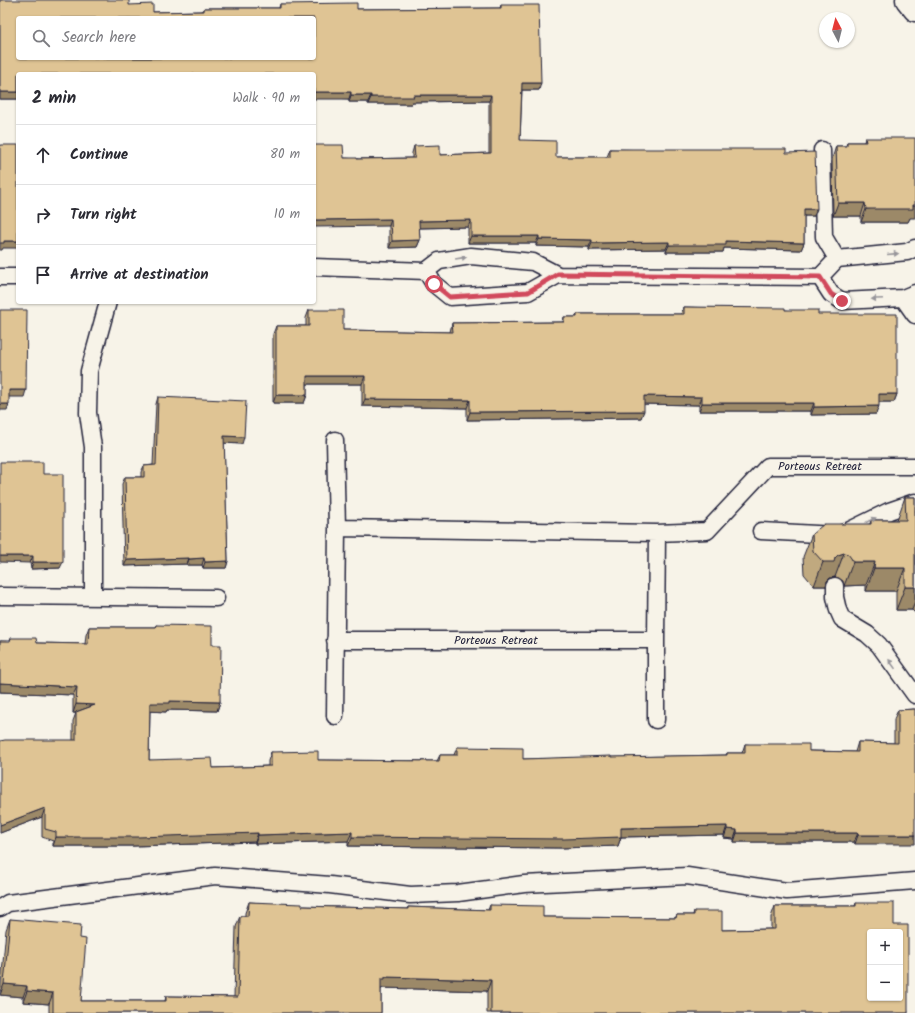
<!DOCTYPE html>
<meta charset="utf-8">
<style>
:root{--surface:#fff;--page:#f2f2f3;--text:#2b2b33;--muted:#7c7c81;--line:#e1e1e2}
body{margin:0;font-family:Kalam,sans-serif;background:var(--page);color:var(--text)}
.controls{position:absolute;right:12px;bottom:12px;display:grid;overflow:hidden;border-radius:4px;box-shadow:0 1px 3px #0004}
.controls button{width:36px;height:36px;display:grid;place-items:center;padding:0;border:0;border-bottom:1px solid var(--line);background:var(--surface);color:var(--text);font:20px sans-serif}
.compass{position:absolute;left:819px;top:12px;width:36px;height:36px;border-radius:50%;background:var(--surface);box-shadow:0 1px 3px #0004;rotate:353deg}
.stop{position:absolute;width:12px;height:12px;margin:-9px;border:3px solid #d1495b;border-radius:50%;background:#fff}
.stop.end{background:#d1495b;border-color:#fff;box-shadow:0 1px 4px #0008}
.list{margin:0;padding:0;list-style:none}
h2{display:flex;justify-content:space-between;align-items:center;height:52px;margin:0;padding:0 16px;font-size:17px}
h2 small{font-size:13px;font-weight:400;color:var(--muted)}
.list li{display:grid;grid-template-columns:26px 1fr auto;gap:12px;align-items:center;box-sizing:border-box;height:60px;padding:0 16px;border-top:1px solid var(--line)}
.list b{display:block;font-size:15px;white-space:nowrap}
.list em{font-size:13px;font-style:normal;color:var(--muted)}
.icon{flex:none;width:22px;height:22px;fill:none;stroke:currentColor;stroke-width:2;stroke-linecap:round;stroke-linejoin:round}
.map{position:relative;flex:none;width:915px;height:1013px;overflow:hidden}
.search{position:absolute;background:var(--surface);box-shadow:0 1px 3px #0004;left:16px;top:16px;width:300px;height:44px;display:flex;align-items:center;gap:10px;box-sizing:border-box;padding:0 14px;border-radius:4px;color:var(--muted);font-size:15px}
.panel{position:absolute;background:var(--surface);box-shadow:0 1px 3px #0004;left:16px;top:72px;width:300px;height:232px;border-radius:4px}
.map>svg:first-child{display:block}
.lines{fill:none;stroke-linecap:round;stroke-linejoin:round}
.lane-casing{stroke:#22223b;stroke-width:19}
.secondary-casing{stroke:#22223b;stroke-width:25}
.lane{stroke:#f7f3e8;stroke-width:16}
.secondary{stroke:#f7f3e8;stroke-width:22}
.wall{fill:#c0a97f;stroke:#22223b}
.shaded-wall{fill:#9c8968;stroke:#22223b}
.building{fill:#dfc494;stroke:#22223b;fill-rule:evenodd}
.oneway{fill:#97959a}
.route{stroke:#d1495b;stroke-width:5}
.labels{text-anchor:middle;stroke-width:4;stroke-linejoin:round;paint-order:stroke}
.street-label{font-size:12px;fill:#22223b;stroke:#f7f3e8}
</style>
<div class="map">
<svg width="915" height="1013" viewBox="0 0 915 1013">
<rect width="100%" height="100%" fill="#f7f3e8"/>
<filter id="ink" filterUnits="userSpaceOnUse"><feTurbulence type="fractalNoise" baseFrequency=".025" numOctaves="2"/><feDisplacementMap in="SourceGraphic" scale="8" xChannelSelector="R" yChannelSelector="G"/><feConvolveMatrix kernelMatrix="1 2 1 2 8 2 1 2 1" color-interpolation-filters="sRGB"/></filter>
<g filter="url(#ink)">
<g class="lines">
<g class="lane-casing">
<path id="lane" d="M822,150l2,87 13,22
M314,267l112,4 13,-10 32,-5 62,6 25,13 262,2 17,-18 70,-7 8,-4
M426,271l8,13 16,13 78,-5 30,-17
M0,277h18
M820,277l11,17 11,7 61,-3 12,-5
M903,298l12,17
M335,440l2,88 -2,188
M337,528l320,5 50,-2 61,-65h147
M761,531l74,4 11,-3 43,-21 26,-9
M835,586v11l3,13 4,9 25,15 12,11 36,50
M0,596l216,2
M93,596v-149l-5,-34 1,-42 19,-69
M335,640h321l1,-107
M656,640v80
M0,908l8,-5 207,-27 115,9 80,10 48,-2 66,-9 163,-8 100,15 128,-10"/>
</g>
<g class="secondary-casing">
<path id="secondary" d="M907,0l8,10"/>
</g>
<use href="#lane" class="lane"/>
<use href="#secondary" class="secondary"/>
</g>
<path class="wall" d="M0,0l129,5 24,7 49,-1 2,-3h75l1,-4 77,5 143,-1 1,-3 38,85h-17l-2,50 36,17h51l3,-8 176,4 28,63h-10v27l-3,7 -77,-2 -1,4h-57v-3l-77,1v-3l-53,-1v-3h-68v-16l-49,1 1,12 -3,7 -28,1v-22l-45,-68 13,1 55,-1v-5l2,-7 26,9 49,-2v-52l-77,1 -1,2h-43v-2h-19v-3l-331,-25v25h-18z
M865,138l45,80 -2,4h-47v-6h-28l-1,-57 4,-13h10l1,-4h17z
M684,307l101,3 33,4 79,80 -3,8h-15l-3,12 -65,1v-4h-112v-6l-55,-1 -3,14 -174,2v-12l-105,-2v-22h-55v11l-3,8h-31v-69l3,-8h30v-8l3,-8 34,20 107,2 2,-9 111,-1 1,-5h12l1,-3h104z
M158,397l84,47 -18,-1 4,118 -2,7h-23l-1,-3h-15v-1l-63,2 -2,-82 3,-7h16v-5l3,-6 9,-1 3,-61z
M43,474l17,94 -29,1 -1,-6z
M905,497h10v116l-3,-3h-16v-19h-30v-6l-22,1 -1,-5 -4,-3 -4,-1 -5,1 -3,3 -1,5h-12l-10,-12 -1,-17 9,-23 58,-10 1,-4h26z
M156,625l56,20 8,57 -3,9 -50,-1 -1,2 -16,-1 -1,49 64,8 55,-2v-5l3,-9 47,8 119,1 3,-6h14l3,-8 66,12 203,-4 1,-2h15l3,-9 64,7 46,1 3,-10 36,1v-24l4,-9 17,-1 -60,135 -1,-2h-120v-3l-10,-1v-3l-103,2 -3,9 -57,2 -213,-2v-5l-93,3v-2l-121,4h-81v-5l-11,-4v-20l-42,16 73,-93v-19l3,-8h-3v-18l-73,-3v-51l37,2 48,1 1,-9 3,-8h66z
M249,902l53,4 105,3 1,-2 80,3 2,-5 53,12 132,1 2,-3h16l1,-4 28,19 49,-1v-12l4,-11h80l1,-3 38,22 14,88h-421v-22l-105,-3 -1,2v23h-332v-9l-26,-2v-5l-23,-2 6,-65 4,-11 70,19 1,63h84l1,-5 68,1 2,-70 4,-11h5v-3z"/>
<path class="shaded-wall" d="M522,83h19l-2,7h-19z
M0,92h18v7h-18z
M314,92h37l-2,7h-35z
M351,95h20l-3,7h-19z
M413,95h78l-2,6 -77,1 -1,2h-43l3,-7z
M838,203h27l-4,13h-28z
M913,205h2v13h-5l-2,4h-47l5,-13z
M804,209h13l-3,7h-13z
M391,219l-2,7 -75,1v-7z
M471,220l-3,7 -51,1 2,-7z
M471,236h68l-3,7h-68z
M539,239l53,1 -3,7 -53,-1z
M420,240l-3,7 -28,1 3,-7z
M4,241h14v7h-15l-1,2h-2v-7z
M726,241l78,2 -3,7 -77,-2 -1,4h-57l3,-7z
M669,242l-3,7 -77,1 3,-7z
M307,376h58l-3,8h-58z
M9,390h17l-2,7h-17z
M879,394h18l-3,8h-18z
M276,395h31l-3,8h-31z
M644,396l58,1 -3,8 -58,-1z
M365,399l105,1 -3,8 -105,-2z
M702,403h112l-3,8h-112z
M0,404h9l-2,6h-7z
M879,406l-3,8 -65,1 3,-8z
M644,411l-3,7 -174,2 3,-8z
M224,436l20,1 -2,7 -20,-1z
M844,553l-9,24 -5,1 -3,3 -1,5h-12l9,-24 12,-4 3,-3z
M0,556h33l-3,7 -30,-1z
M189,558l-2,6 -63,2 3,-6z
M204,558l-2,7h-15l2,-6z
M228,561l-2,7h-23l2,-6z
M33,562h30l-3,6 -29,1z
M853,562h22l-9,23 -22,1z
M874,568h31l-9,23h-30z
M905,587h10v14l-3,9h-16z
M0,683l77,4 -4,8 -73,-3z
M170,701l50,1 -3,9 -50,-1 -1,2 -20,-1 4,-8z
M76,704l19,1 -19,7v1h-3z
M45,808l-3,9 -42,16v-8z
M727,826l-3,9 -106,2 3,-9z
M727,829l10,1 -3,9 -10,-1z
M352,832l-4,9 -93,3 3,-9z
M258,833l-3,9 -121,4h-81l3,-9z
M737,833h121l-4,9h-120z
M858,835h57v9h-60z
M352,837h269l-3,9 -57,2 -213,-2z
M385,977l106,3 -4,11 -105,-3 -1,2h-4l4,-11z
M4,984l23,2 -4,11 -23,-2z
M27,991l26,2 -4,11 -26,-2z"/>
<path class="building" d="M0,0h129v5l24,-1v8l51,-1v-3h76v-4l77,-1v6l144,-1v-3h38l2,78h-19l-2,57 36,1v16h54v-8h176v4l29,-1 2,57h-13v34l-78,-2v4h-57v-3l-77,1v-3l-53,-1v-3h-68v-16l-52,1 1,19 -28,1 -1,-22 -77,1v-75h29l1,13h13v1l58,-1 -1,-12 26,-1v10l51,-2v-58h-78l1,2h-43v-2h-20v-3h-37v-18h-296v18h-18zM18,18h296v40h-296z
M865,138h50v67h-2v4h-47l-1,-6h-27l-2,-57h11v-4h19z
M0,145h18v96h-14v2h-4z
M684,307l101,1v2h33v4h79v80h-18v12l-65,1v-4h-112v-6l-58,-1v15l-174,1v-12l-105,-1v-23h-58v19h-31v-69h33v-16h34v20l110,2 -1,-9 112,-1v-5h13v-3h107z
M0,310h27l-1,80h-17v14h-9z
M158,397l88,4 -2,36 -20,-1 4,125 -23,1 -1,-4 -15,1v-1l-62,2 -2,-83h19v-11l12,-1z
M0,462h43v12h20v88h-30v-6h-33z
M905,497h10v90h-10v-19h-31l1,-6h-22l-2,-4 -3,-4 -4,-1 -6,2 -3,3 -1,4h-11l-10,-11 -1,-17 12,-10h47v-4h35z
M156,625l56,1v19h9l-1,57 -50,-1v2h-20l-1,57 63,-2 1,10 58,-2v-14l47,-1v9l121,1 1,-6h17v-8l66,1v11l88,-3v1l116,-2v-2h18v-9h64v7l49,1v-10l40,1v-33l17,-1v126h-57v-2h-121v-3l-10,-1v-3l-106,2v9l-57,2 -212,-2v-5l-94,3v-2l-120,4h-82v-5l-11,-3v-21l-45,17v-84l5,-1h71v-28l19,-7 -19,-1 1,-17 -77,-4v-42h10l1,-3h25l1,5 51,1 1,-17h67z
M249,902l53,2v2l106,3v-2l82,3v-5l53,1v11l133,1 1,-3h17v-4h28v19l53,-1v-23h81v-3h38v22h14v88h-417v-33l-106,-3v2h-4v34h-328v-20l-26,-2v-5l-23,-2 6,-65 71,6 -1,13 6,1 -5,62h85v-5l72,1 2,-81h8zM870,932h30v66h-30z"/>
<defs><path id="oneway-solid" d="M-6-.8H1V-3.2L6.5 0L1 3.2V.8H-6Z"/></defs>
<g class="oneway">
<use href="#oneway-solid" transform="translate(893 254) rotate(-5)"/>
<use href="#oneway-solid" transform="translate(461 258) rotate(-9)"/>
<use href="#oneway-solid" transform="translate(877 299) rotate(178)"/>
<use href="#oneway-solid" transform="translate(871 520) rotate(-26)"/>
<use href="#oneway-solid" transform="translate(892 664) rotate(-125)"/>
</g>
</g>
<g class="lines" filter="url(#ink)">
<path class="route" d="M434,284l16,13 78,-5 30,-18 262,3 11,17 11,7"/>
</g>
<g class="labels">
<g class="street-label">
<text x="820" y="470">Porteous Retreat</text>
<text x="496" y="644">Porteous Retreat</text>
</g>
</g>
</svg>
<div class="controls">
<button>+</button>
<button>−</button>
</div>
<svg class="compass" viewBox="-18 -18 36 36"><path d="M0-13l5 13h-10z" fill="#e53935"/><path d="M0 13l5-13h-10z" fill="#7c7c81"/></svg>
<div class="stop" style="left:434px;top:284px"></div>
<div class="stop end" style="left:842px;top:301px"></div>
<div class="search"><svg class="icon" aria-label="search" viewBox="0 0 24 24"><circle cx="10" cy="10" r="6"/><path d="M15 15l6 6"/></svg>Search here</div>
<section class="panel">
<h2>2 min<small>Walk · 90 m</small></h2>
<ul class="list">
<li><svg class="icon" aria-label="ahead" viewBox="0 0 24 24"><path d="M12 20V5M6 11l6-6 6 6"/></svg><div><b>Continue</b></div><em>80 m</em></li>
<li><svg class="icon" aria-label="right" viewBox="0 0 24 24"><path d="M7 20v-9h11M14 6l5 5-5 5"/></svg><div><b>Turn right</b></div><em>10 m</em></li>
<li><svg class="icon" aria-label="arrive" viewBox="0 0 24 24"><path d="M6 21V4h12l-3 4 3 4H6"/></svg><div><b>Arrive at destination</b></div></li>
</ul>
</section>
</div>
